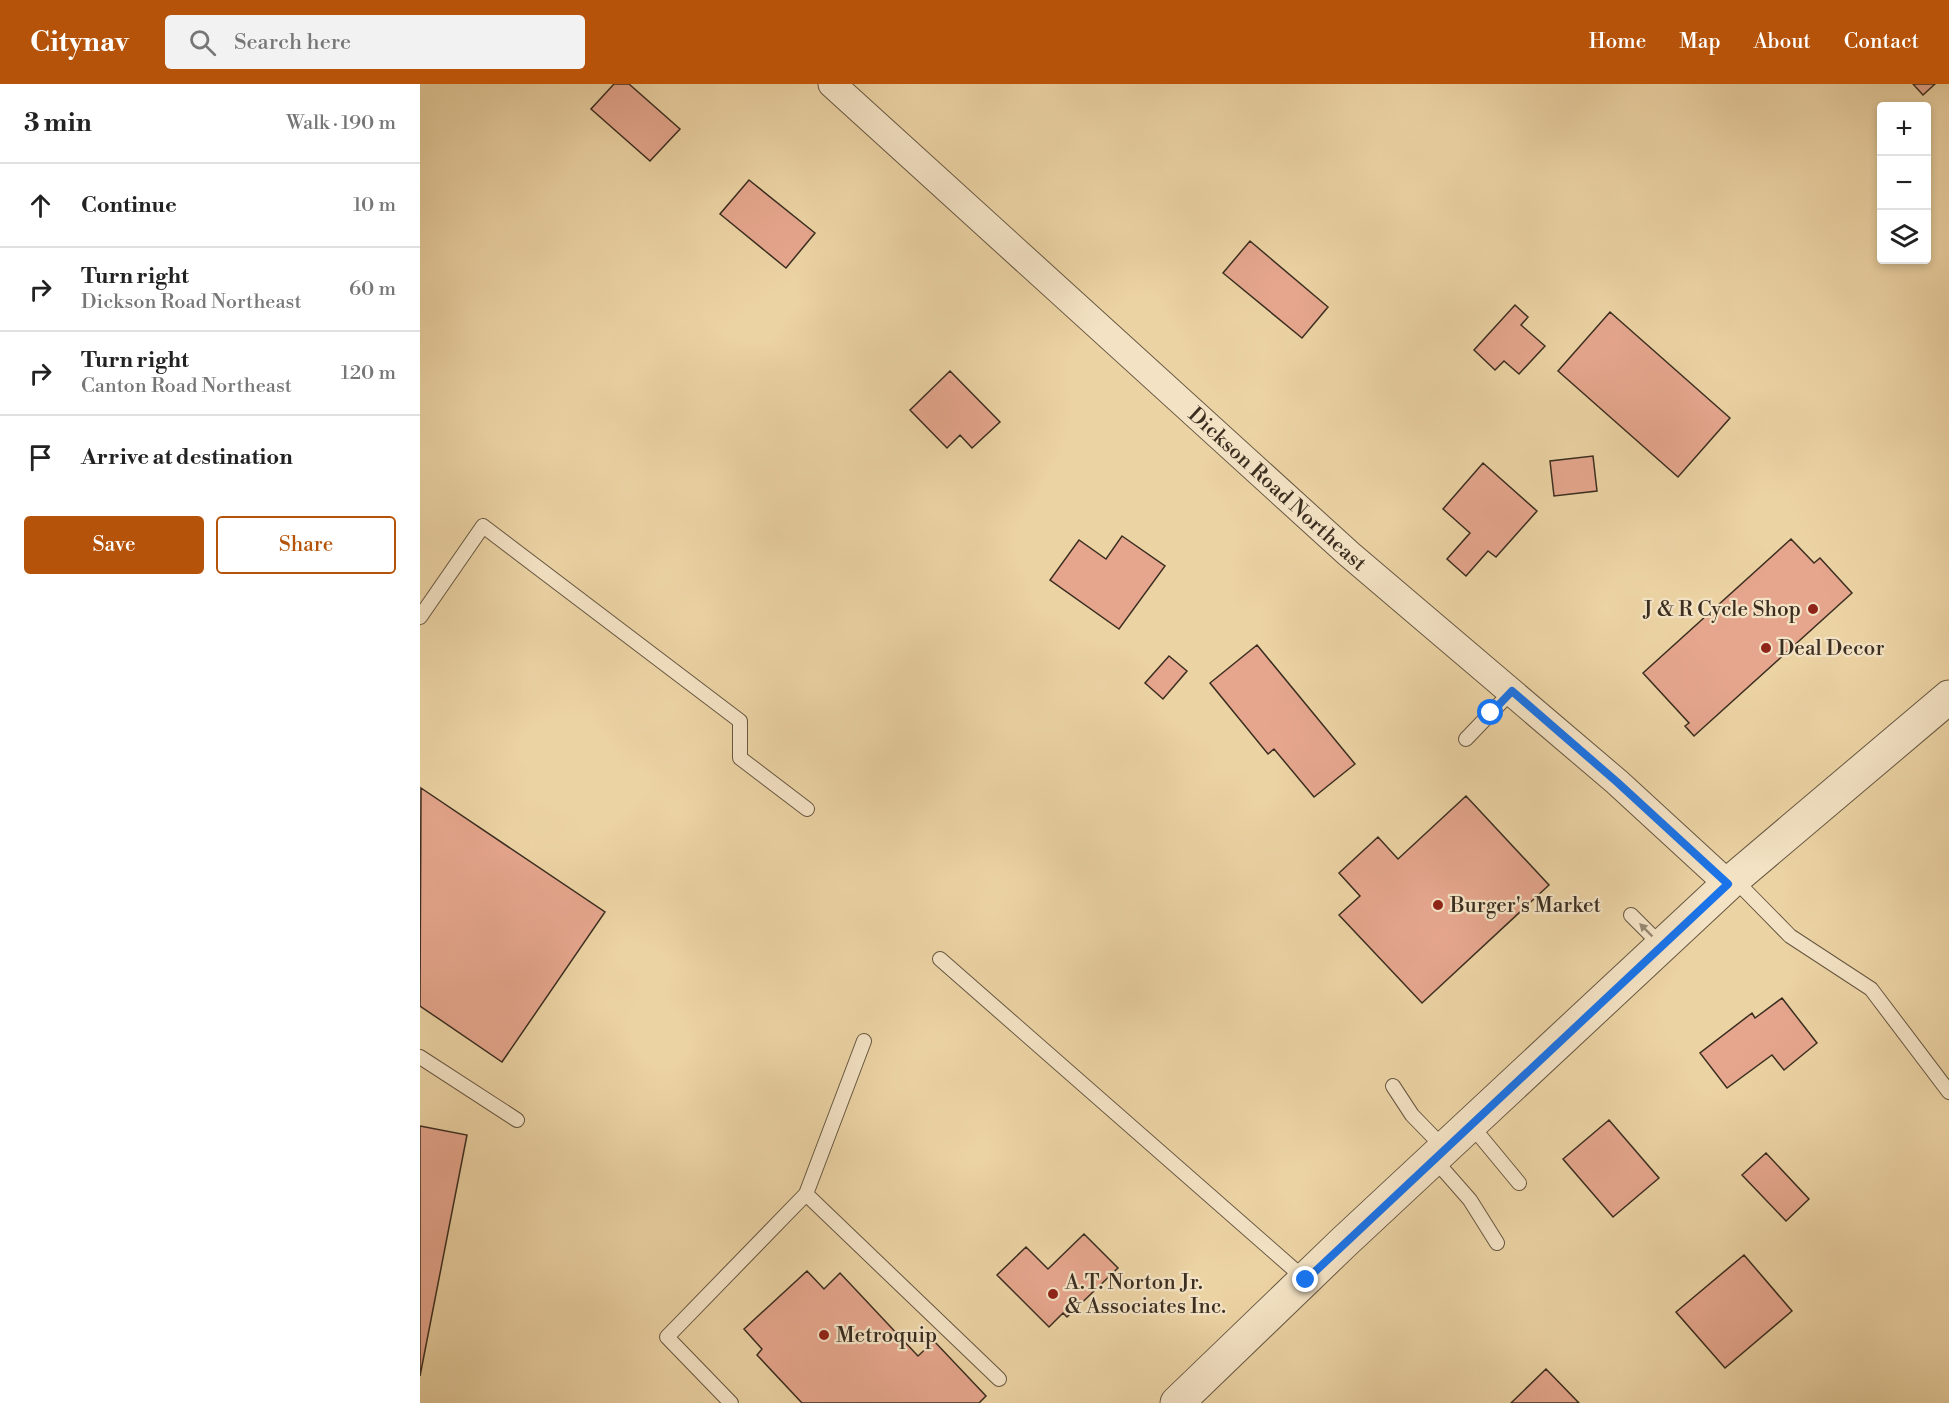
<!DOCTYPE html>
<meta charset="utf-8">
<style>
:root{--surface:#fff;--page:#f2f2f2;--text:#222;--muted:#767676;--line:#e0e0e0;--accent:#b45309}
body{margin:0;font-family:"Libre Bodoni",serif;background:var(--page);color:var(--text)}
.controls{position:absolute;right:18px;top:18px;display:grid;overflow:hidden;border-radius:6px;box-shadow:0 3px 9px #0003}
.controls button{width:54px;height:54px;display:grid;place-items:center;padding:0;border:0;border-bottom:2px solid var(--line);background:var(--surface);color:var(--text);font:30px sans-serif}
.stop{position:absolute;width:18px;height:18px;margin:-14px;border:4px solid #1a73e8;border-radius:50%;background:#fff}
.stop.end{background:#1a73e8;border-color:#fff;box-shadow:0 2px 6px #0008}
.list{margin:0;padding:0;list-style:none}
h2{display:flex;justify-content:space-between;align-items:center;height:78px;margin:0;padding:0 24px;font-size:26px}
h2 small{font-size:20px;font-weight:400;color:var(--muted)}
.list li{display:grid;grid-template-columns:39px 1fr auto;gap:18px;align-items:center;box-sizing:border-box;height:84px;padding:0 24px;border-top:2px solid var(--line)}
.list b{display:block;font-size:22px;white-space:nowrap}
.list p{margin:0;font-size:20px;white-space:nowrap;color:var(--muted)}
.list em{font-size:20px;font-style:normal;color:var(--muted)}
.actions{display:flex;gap:12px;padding:18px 24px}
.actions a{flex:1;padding:14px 0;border:2px solid var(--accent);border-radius:6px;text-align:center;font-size:21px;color:var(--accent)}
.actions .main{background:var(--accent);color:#fff}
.icon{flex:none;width:33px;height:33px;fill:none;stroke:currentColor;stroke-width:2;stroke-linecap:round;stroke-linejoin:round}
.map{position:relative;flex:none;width:1529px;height:1319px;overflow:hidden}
header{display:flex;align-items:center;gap:36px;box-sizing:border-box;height:84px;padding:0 30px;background:var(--accent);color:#fff}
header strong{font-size:28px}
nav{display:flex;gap:33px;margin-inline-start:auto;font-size:21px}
.search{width:420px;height:54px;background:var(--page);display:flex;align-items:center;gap:15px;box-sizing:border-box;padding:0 21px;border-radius:6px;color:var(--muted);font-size:22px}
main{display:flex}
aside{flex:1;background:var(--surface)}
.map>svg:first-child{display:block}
.building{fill:#e5a68d;stroke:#3b2e20;stroke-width:1.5}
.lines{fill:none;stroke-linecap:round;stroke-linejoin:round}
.service-casing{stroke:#675741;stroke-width:16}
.minor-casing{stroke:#675741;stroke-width:29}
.tertiary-casing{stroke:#675741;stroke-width:35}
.service{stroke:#f3e2c4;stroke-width:14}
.minor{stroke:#f3e2c4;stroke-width:27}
.tertiary{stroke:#f3e2c4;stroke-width:33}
.oneway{fill:#978872}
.route{stroke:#1a73e8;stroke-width:8}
.poi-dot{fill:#8f2418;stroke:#f3e2c4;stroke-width:2}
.labels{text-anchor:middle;stroke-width:4.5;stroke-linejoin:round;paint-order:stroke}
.street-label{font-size:21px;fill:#3b2e20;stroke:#f3e2c4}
.poi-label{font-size:21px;fill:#3b2e20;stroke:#f3e2c4;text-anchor:start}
</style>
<header>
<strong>Citynav</strong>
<div class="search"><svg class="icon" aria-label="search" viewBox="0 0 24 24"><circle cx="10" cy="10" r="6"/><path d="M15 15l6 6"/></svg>Search here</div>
<nav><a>Home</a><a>Map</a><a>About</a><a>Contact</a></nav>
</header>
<main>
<aside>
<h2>3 min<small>Walk · 190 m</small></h2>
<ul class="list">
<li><svg class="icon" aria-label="ahead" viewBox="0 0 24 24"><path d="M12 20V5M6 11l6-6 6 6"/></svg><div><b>Continue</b></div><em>10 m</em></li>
<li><svg class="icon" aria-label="right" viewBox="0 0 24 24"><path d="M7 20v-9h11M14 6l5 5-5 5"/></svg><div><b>Turn right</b><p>Dickson Road Northeast</p></div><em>60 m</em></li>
<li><svg class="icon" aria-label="right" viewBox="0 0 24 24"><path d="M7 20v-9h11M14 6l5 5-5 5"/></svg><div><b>Turn right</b><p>Canton Road Northeast</p></div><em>120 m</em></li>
<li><svg class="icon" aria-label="arrive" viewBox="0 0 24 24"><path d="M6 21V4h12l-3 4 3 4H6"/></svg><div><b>Arrive at destination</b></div></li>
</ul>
<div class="actions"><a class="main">Save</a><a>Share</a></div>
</aside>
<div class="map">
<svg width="1529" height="1319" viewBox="0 0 1529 1319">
<rect width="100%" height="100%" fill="#ecd3a4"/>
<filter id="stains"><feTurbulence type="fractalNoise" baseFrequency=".00333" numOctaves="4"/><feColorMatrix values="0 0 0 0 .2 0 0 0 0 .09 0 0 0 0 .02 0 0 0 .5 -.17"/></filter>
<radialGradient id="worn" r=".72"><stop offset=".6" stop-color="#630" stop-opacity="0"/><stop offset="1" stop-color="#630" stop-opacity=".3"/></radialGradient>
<path class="building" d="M194,0h15l51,45 -30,32 -59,-52z
M1493,0h22l-12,11z
M329,96l66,53 -29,35 -66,-54z
M830,157l78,66 -26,31 -79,-65z
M1095,221l13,12 -7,8 24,21 -26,28 -15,-13 -9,9 -21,-20z
M1190,228l120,106 -52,59 -120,-106z
M530,287l50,51 -28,26 -12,-13 -13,13 -37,-38z
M1173,372l4,35 -43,5 -4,-35z
M1063,379l54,48 -41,46 -8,-6 -22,25 -19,-17 23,-26 -27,-24z
M702,452l43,30 -46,63 -69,-49 29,-40 27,19z
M1371,455l23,24 6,-5 32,35 -158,143 -9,-10 4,-3 -46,-50z
M837,561l98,119 -41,33 -40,-48 -6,5 -58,-71z
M749,572l18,15 -24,28 -18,-16z
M1,704l184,124 -103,150 -82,-56z
M1046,712l83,89 -127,118 -83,-88 21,-19 -21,-23 39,-36 20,22z
M1362,914l35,45 -33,27 -12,-15 -45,33 -27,-35 52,-40 3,5z
M1189,1036l50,58 -46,39 -50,-58z
M0,1042l47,9 -47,241z
M1346,1069l43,46 -23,22 -44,-46z
M664,1150l34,34 -51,49 -4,-4 -14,14 -52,-52 29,-28 22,22z
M1324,1171l48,56 -67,57 -49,-56z
M387,1187l17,18 16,-16 78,83 16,-15 52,55 -7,7h-177l-45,-48 5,-6 -18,-20z
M1126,1285l33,34h-68z"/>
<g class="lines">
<g class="service-casing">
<path id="service" d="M0,533l63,-91 257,195v37l67,51
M1046,655l46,-48
M1314,795l56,57 81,53 78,103
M1211,831l31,31
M520,875l366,321
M444,957l-58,153 193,185
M0,973l97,63
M973,1002l19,29 33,34
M1051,1041l48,58
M1014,1075l36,41 27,43
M311,1319l-64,-66 139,-143"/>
</g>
<g class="minor-casing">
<g id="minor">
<path id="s1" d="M412,0l517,470 268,228 111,102"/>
</g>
</g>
<g class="tertiary-casing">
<path id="tertiary" d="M757,1319l166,-160 385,-359 221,-187"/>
</g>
<use href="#service" class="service"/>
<use href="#minor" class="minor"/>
<use href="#tertiary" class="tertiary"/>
</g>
<defs><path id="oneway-solid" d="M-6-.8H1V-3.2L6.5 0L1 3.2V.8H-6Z" transform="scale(1.5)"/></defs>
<use class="oneway" href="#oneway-solid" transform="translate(1226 846) rotate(-135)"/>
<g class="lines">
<path class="route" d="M886,1196l422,-396 -111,-102 -105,-91 -21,22"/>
</g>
<g class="poi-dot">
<circle cx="1393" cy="525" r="6"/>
<circle cx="1346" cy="564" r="6"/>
<circle cx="1018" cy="821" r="6"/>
<circle cx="633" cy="1210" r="6"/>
<circle cx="404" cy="1251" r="6"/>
</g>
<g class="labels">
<g class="street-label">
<text dy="7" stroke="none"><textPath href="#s1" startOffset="602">Dickson Road Northeast</textPath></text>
</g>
<g class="poi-label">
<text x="1381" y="532" text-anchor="end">J &amp; R Cycle Shop</text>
<text x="1358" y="571">Deal Decor</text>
<text x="1030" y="828">Burger's Market</text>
<text x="645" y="1205">A.T. Norton Jr.<tspan x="645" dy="24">&amp; Associates Inc.</tspan></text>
<text x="416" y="1258">Metroquip</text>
</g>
</g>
<rect width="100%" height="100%" filter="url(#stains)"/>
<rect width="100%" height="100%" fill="url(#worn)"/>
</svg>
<div class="controls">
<button>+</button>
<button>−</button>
<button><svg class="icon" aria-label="layers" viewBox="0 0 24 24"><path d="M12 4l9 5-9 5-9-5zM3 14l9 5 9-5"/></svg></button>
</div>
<div class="stop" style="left:1071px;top:629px"></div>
<div class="stop end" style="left:886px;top:1196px"></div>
</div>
</main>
